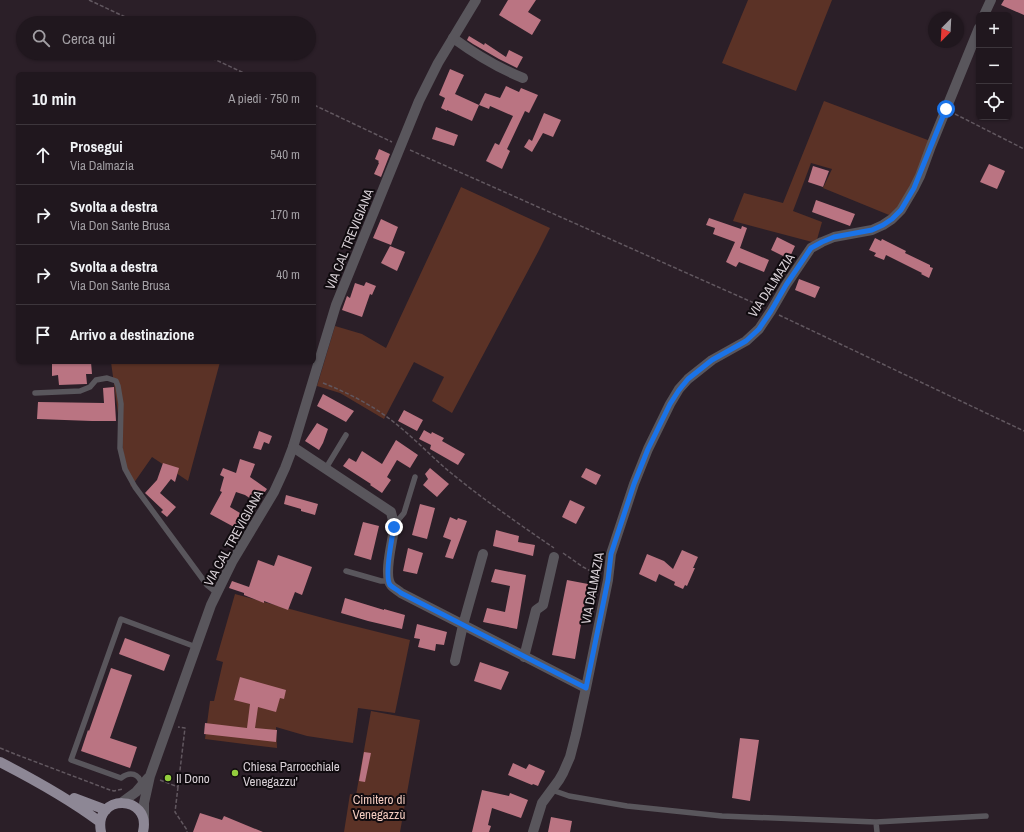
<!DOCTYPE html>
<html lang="it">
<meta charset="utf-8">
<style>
:root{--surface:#20171e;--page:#2d242b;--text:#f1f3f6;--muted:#a29fa4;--line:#3d363c}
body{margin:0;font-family:"Archivo Narrow",sans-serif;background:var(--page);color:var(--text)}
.controls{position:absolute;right:12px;top:12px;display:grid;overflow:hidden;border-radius:6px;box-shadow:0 1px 3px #0004}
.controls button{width:36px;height:36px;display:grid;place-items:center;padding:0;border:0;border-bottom:1px solid var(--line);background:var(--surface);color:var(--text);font:20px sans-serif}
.compass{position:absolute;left:928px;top:12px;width:36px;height:36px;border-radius:50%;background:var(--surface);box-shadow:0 1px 3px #0004;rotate:204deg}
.stop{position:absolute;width:12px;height:12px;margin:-9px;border:3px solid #1a73e8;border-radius:50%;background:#fff}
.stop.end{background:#1a73e8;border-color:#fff;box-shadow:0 1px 4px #0008}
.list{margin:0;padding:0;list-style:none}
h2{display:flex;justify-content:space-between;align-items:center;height:52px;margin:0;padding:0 16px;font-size:17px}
h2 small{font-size:13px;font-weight:400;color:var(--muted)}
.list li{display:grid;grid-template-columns:26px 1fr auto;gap:12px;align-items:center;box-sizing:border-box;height:60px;padding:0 16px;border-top:1px solid var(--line)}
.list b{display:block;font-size:15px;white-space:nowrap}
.list p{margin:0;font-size:13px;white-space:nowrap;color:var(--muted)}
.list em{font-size:13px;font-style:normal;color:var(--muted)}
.icon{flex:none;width:22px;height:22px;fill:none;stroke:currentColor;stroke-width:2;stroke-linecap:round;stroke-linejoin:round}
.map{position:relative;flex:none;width:1024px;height:832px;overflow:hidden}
.search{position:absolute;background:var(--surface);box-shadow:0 1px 3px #0004;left:16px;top:16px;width:300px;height:44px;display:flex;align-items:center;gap:10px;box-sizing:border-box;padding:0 14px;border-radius:22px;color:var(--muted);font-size:15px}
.panel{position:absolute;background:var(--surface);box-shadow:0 1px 3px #0004;left:16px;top:72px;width:300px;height:292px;border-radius:6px}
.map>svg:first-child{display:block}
.green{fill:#5b3226}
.building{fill:#ba7482}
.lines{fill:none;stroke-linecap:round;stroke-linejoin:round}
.path{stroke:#61575f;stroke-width:1.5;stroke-dasharray:4 2;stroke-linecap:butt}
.service{stroke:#59565c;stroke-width:5.5}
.minor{stroke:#59565c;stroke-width:10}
.tertiary{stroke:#59565c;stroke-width:10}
.primary{stroke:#8d8795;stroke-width:10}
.route{stroke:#1a73e8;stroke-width:5}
.poi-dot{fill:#93cd3d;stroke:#100b0f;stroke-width:1.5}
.labels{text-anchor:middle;stroke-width:4;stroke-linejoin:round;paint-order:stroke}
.street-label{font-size:13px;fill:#d7cfd5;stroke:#100b0f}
.poi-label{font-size:13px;fill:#d7cfd5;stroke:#100b0f;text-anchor:start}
.park-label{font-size:13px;fill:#f2cbbf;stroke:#100b0f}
</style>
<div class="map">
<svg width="1024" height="832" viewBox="0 0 1024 832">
<rect width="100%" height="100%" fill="#2b1f28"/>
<path class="green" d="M748,0h84l-36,91 -74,-28z
M824,101l109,41 -39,75 -71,-29 9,-19 -21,-6 -18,48 29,11 -6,21 -83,-22 11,-28 39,10z
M461,187l89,41 -12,24 -86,161 -20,-12 12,-24 -30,-15 -30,57 -44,-26 -23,-7 18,-60 27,8 24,14z
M111,362h109l-32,119 -36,-24 -21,30 -7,-30z
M235,594l103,28 72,18 -15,73 -37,-5 -5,35 -46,-7 -31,-9 1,21 -72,-9 5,-38h4l9,-39 -7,-2z
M371,711l49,9 -20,112h-56l6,-38 6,1z"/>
<path class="building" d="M508,0h28l-8,12 13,8 -9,15 -33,-20z
M1004,0h20v15l-23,-10z
M469,36l15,9 1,-2 21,14 3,-7 14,7 -6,11 -18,-9 -26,-15 -6,-4z
M450,69l14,6 -9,19 24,11 -7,16 -25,-11v1l-6,-3 4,-10 -6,-3z
M506,86l13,6 2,-4 17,7 -9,18 -4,-2 -18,38 3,2 -8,18 -16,-8 9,-18 4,2 14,-29 -23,-10 -1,3 -10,-4 6,-12 15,5z
M544,113l17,7 -8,17 -10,-4 -11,19 -8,-5 5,-8 3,2z
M436,127l22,8 -4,11 -22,-7z
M379,149l11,5 -9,23 -7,-3 5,-11 -1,-1 1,-1 -4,-2z
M989,164l16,7 -8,18 -17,-7z
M813,166l16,5 -6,16 -15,-5z
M816,200l39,14 -5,12 -38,-14z
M709,218l32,11 1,-3 5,2 -7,20 29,12 -5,12 -25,-10 -3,5 -10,-5 9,-20 -22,-8 2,-6 -9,-3z
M381,219l17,8 -7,18 -18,-7z
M777,237l18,9 -6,13 -18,-9z
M875,238l6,3 1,-2 24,12 -1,2 25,12v2l3,1 -4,10 -8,-4 1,-1 -36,-18 -2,5 -10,-4 2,-3 -7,-3z
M390,246l15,6 -8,19 -16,-8z
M799,279l21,8 -5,11 -20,-8z
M366,282l10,4 -4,9 -2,-1 -8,23 -20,-7 5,-14 3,2 5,-15 9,3z
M52,362h39l1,12h-6l1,10h-1l-27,1 -1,-10 -6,1z
M114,387l2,34h-24l-55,-2 1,-17 66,1 -1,-15z
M323,394l31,17 -8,11 -29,-16z
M404,410l19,10 -6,11 -19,-10z
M317,423l11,6 -5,14 -4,7 -14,-9z
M424,430l7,4 1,-2 12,6 -2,3 23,13 -7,11 -28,-16 1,-4 -12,-6z
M259,431l13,5 -3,8 -5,-2 -3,8 -8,-2z
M396,440l22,15 -8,13 -13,-8 -10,17 4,3 -9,13 -12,-8 1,-1 -28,-18 6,-8 7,4 6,-11 20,13z
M240,459l15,5 -5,13 17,12 -10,14 -12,-8 -9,-3 -6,15 10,6v1l9,6 -10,17 -8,-4 3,-6 -24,-13 12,-22 -2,-1 4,-14 -4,-2 3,-7 13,5z
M163,463l16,5 -4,14 -4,-3 -11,14 16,14 -9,10 -6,-5 2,-2 -18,-17 12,-13z
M430,468l19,16 -12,13 -14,-12 5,-6 -3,-5z
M586,468l15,7 -5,10 -15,-8z
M286,495l32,9 -3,11 -14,-4v-2l-17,-5z
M570,500l15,7 -9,17 -14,-7z
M420,504l15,4 -8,31 -15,-4z
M450,517l7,3 1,-2 9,3 -14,38 -8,-2 6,-17 -8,-3z
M363,522l16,4 -8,34 -17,-5z
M496,530l23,6 -1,6 17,3 -2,11 -40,-10z
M408,548l15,5 -6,21 -14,-3z
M682,550l16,7 -5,11h2l-8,18 -2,-1 -2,4 -9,-4 1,-3 -16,-8 -3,8 -17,-8 8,-20 17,7 9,8z
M278,555l34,12 -10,28 -7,-3 -7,18 -24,-9v2l-20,-8v-2l-15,-5 3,-7 17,6 9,-27 16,6z
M495,569l31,6 -9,54 -34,-7 4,-14 18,4 5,-26 -19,-4z
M567,580l21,4 -13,75 -23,-4z
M345,598l39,12v-1l21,6 -3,14 -34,-8 -27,-8z
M417,624l30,8 -3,13 -8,-1 -1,7 -17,-4 2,-8 -6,-1z
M125,638l45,17 -6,16 -45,-17z
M480,662l29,10 -8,18 -27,-9z
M111,668l21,7 -22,63 27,9 -7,21 -49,-17 7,-21 1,1z
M240,677l46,13 -2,9 -4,-1 -4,14 -18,-5 -3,21 22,2 -1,12 -72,-8 1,-11 42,5 3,-24 -16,-4z
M740,738l19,2 -9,61 -18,-3z
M364,752l7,1 -6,29 -6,-1z
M513,763l13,6 3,-5 16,7 -7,15 -5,-2 -1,1 -24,-10z
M482,790l27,6 1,-3 18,7 -7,18 -29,-10 -4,17 3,1 -2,6h-17z
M200,813l22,7 2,-4 39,16h-70z
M551,817l21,4 -2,11h-22z"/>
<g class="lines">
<path class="path" d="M89,0l49,23
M201,53l45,21
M314,105l78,37
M955,114l69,35
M410,150l353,157
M779,315l245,116
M323,383c28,11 55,25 78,45 17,14 33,31 50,45 33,27 68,51 103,75
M563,553l20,14 15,8
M0,748l20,8 90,34 4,1 9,-2
M160,780l18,7 7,-59 -7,-1
M178,787l-3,25 12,18v2"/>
<path class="service" d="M35,393l45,-2 10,-4 6,-7 11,-2 9,3 2,5 3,18 -1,44 5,21 10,18 61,83 11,15 10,8
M326,468l20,-33
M393,520l6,-1 5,-6 11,-36
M346,571l35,10h8
M142,785c-3,-12 -12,-14 -21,-7l-50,-18 50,-141 75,28
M552,790l17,6 58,10 95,10 154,6 110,-6
M876,822l1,10"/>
<path class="minor" d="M984,15l7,-15
M453,38c22,16 45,30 70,40
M293,447l98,65c1,5 3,10 3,16 -1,12 -11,47 -3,57 2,3 7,5 10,8l185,95
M524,657l12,-47 7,-5 11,-48
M455,661l8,-36 20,-71
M533,832l9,-29 17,-23 4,-7 7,-16 6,-23 10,-46 22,-108 3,-26 23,-70 14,-35 22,-45 9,-15 9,-10 24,-19 34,-19 13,-12 12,-18 15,-26 25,-37 11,-6 12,-5 38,-7 11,-5 9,-6 9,-9 13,-22 6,-12 11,-30 48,-118"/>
<path class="tertiary" d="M121,803l15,-11 12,-14
M144,821v-18l6,-27 61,-171 21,-43 42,-70 11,-24 8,-21 43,-142 83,-204 19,-38 38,-63"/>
<path class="primary" d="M0,762c35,18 68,36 100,60
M74,798l32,12
M101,832c-8,-39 51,-38 42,0"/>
</g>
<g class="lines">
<path class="route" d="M394,527c-2,11 -10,49 -4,58 3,3 8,5 11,8l185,95 22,-108 3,-26 23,-70 14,-35 22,-45 9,-14 9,-11 24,-19 34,-19 13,-12 12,-18 15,-26 25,-37 11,-6 12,-5 38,-7 11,-5 9,-6 9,-9 13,-22 32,-79"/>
</g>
<g class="poi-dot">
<circle cx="235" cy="773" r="4"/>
<circle cx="168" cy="778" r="4"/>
</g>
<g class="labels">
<g class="street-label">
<text transform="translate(349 239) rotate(-68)" y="5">VIA CAL TREVIGIANA</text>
<text transform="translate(771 285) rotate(-57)" y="5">VIA DALMAZIA</text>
<text transform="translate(233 538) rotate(-61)" y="5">VIA CAL TREVIGIANA</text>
<text transform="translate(592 588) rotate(-79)" y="5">VIA DALMAZIA</text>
</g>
<g class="poi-label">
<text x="243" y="771">Chiesa Parrocchiale<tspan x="243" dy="15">Venegazzu'</tspan></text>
<text x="176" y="783">Il Dono</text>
</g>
<g class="park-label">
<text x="379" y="804">Cimitero di<tspan x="379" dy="15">Venegazzù</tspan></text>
</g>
</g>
</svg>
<div class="controls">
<button>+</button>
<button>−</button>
<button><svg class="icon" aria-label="locate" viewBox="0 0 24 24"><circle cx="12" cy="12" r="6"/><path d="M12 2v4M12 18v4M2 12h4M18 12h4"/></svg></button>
</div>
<svg class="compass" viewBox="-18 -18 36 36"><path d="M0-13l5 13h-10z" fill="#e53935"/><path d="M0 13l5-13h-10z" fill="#a29fa4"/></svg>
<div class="stop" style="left:946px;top:109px"></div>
<div class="stop end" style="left:394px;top:527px"></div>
<div class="search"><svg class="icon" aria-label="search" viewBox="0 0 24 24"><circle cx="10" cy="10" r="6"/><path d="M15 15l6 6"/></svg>Cerca qui</div>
<section class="panel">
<h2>10 min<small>A piedi · 750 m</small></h2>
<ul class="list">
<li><svg class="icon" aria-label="ahead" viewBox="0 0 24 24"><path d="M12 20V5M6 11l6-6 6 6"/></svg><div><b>Prosegui</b><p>Via Dalmazia</p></div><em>540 m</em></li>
<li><svg class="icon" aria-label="right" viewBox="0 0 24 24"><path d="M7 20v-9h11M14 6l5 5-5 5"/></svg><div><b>Svolta a destra</b><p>Via Don Sante Brusa</p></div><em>170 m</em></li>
<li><svg class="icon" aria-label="right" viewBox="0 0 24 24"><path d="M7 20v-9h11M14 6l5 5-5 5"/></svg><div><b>Svolta a destra</b><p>Via Don Sante Brusa</p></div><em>40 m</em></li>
<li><svg class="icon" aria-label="arrive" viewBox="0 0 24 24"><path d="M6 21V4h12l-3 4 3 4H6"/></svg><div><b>Arrivo a destinazione</b></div></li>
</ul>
</section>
</div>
